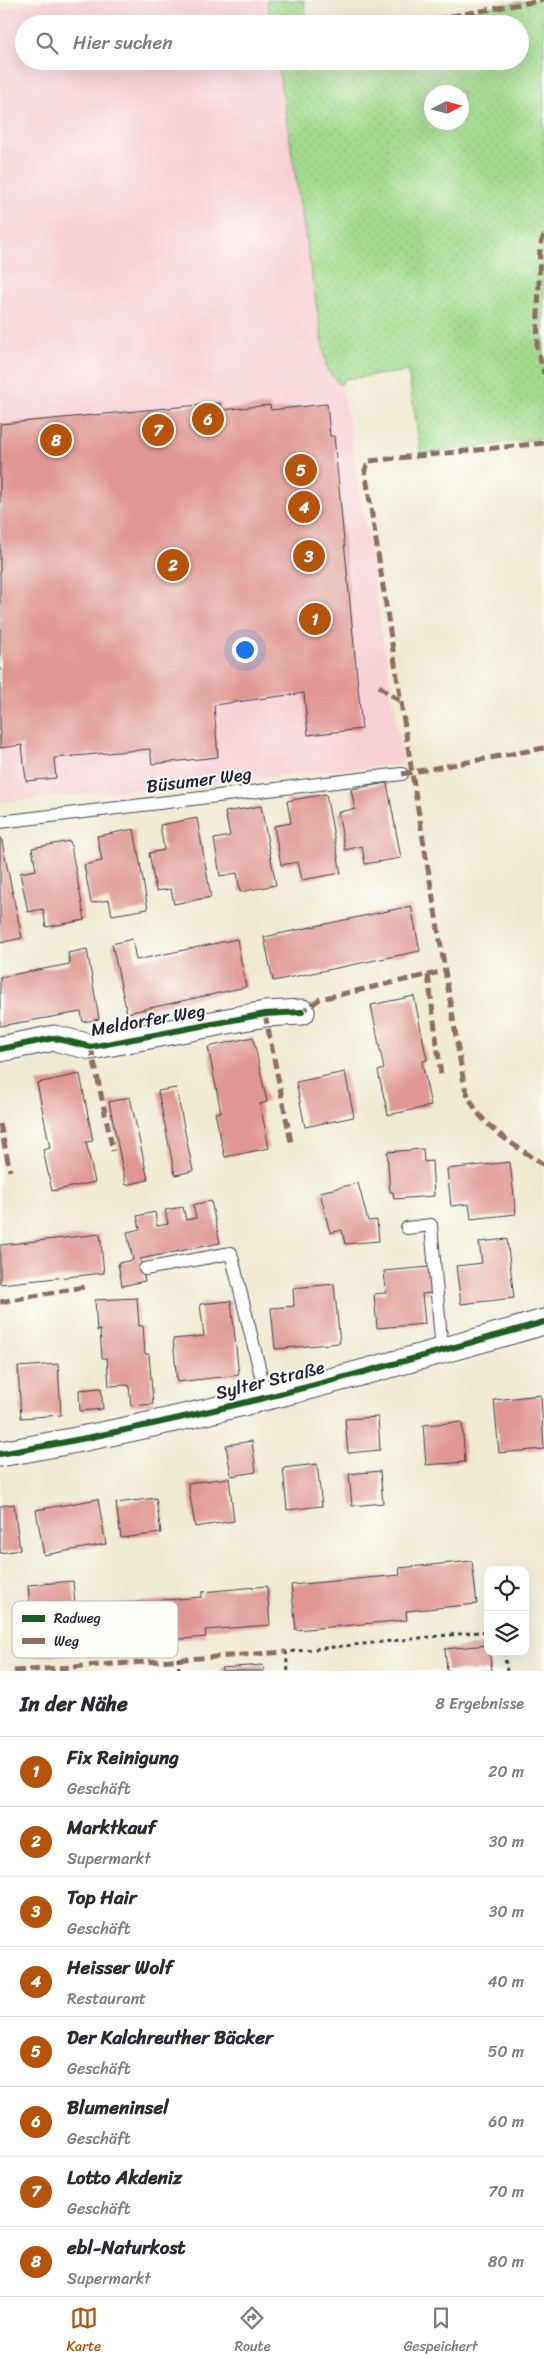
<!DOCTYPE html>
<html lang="de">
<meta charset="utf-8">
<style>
:root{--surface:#fff;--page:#f7f7f7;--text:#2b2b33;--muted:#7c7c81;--line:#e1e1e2;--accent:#b45309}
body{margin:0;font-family:Sriracha,sans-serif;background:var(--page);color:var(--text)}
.controls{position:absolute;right:15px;bottom:15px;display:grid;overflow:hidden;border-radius:10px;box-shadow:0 5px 20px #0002}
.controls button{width:45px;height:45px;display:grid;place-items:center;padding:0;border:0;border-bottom:1px solid var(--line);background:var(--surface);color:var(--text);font:25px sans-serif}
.compass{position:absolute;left:424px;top:85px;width:45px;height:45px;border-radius:50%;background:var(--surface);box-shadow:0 5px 20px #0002;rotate:84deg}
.you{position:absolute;left:244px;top:649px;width:18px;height:18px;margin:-12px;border:4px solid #fff;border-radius:50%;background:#1a73e8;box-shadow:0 0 0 8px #1a73e833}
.badge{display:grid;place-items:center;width:32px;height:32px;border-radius:50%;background:var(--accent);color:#fff;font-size:16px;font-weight:700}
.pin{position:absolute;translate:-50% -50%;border:2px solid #fff;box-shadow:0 1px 5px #0006}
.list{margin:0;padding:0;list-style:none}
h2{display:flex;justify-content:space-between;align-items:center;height:65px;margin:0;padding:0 20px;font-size:21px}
h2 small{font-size:16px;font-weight:400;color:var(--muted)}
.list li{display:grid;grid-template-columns:32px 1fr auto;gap:15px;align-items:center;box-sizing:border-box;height:70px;padding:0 20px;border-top:1px solid var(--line)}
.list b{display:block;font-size:19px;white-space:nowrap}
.list p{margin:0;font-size:16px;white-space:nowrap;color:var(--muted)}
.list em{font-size:16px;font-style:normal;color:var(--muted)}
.icon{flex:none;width:28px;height:28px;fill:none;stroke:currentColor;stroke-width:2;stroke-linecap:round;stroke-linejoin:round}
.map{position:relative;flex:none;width:544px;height:1671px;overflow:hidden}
.search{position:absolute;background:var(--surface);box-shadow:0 5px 20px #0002;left:15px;right:15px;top:15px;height:55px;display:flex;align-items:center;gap:12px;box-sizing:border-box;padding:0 18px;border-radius:28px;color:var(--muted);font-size:19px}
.sheet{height:625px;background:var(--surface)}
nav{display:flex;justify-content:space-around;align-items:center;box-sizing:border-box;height:70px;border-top:1px solid var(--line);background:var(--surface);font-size:14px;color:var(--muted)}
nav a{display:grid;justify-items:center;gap:2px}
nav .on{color:var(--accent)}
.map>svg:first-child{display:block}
.built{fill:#f7cfd4}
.grass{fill:url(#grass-dots);stroke:#627f64;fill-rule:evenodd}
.building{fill:#df9793}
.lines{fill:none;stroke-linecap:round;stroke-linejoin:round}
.service-casing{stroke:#414052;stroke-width:14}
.minor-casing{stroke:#414052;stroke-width:27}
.path{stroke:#414052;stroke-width:3;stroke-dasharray:4 4;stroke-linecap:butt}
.service{stroke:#fff;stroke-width:12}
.minor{stroke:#fff;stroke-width:25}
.quiet{stroke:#8d6e63;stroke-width:5;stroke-dasharray:10 5;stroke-linecap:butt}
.cycleway-casing{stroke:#fdfcf7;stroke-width:9}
.cycleway{stroke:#1b5e20;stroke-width:6}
.labels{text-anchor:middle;stroke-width:4;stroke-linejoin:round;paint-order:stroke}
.street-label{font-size:18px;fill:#22223b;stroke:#fdfcf7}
.key{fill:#fdfcf7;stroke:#bbbbbf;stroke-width:1}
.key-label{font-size:14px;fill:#22223b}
</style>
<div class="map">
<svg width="544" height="1671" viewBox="0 0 544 1671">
<defs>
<pattern id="grass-dots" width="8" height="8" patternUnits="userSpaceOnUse" patternTransform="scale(1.25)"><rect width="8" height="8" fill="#a3dc8e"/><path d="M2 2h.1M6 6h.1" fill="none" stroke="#8cbc7b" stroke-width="1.8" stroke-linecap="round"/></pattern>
</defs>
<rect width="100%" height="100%" fill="#fdfcf7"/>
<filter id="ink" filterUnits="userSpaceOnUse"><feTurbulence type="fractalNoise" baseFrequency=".02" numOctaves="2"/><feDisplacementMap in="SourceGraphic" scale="10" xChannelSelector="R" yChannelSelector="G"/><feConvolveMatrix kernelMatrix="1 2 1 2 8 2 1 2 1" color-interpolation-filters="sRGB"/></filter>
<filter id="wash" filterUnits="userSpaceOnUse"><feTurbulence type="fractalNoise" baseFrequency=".0096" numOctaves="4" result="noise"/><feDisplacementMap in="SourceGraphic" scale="20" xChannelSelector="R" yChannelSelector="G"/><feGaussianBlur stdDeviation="1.12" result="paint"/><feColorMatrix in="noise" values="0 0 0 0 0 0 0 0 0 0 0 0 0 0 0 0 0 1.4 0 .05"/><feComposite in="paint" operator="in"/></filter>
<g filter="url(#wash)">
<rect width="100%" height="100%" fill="#f0ead2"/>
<path class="built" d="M49,0h218l4,24h-247v37h253l50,309 13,15 7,27 56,352 -403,38v-792z"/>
<path class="grass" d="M267,0h37l2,24h-35z
M532,0h12v438l-123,16 -13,-83 -63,8 -5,6 -13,-15 -50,-309h243v-37h-127zM462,92v30h-30v-30z"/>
<g id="blocks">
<path class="building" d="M220,403l1,7 49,-5 1,5 56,-6 3,32h4l28,293 -54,6 -4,-42 -90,12 4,52 -66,7 -2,-15 -96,9 2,20 -30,3 -4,-36 -22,3v-324z
M387,783l14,75 -36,6 -3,-18 -17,4 -7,-38 17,-3 -4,-20z
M326,794l15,79 -39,7 -4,-18 -17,3 -7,-39 17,-3 -4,-22z
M261,806l15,79 -36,7 -3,-19 -17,3 -6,-37 16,-3 -5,-24z
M197,818l14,79 -37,7 -3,-15 -15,2 -7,-38 15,-3 -4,-25z
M134,829l14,80 -36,6 -3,-15 -18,3 -7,-38 18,-4 -5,-25z
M1,837l21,101 -22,5v-105z
M70,841l15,79 -39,7 -3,-18 -15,3 -8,-39 16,-3 -4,-22z
M411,906l9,45 -147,30 -9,-44z
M132,939l4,21 101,-21 9,48 -119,26 -15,-69z
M87,949l12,70 -16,3 -2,-10 -81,14v-49l70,-13 -2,-11z
M414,996l13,64 -5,2 9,44 -43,9 -10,-44 6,-2 -13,-64z
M253,1037l14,65 -7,2 9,44 -44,9 -10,-44 6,-1 -13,-65z
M345,1072l9,45 -49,10 -9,-45z
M80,1074l13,67 -7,1 9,40 -43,9 -9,-41 7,-2 -13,-65z
M176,1088l17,83 -18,4 -17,-84z
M130,1097l18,83 -22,5 -17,-83z
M423,1149l1,13 8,-1 2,35 -40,3 -1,-7h-3l-3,-40z
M510,1162l6,52 -45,5 -2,-15 -18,2 -4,-37z
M358,1183l10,38 9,-1 2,21 -34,3 -3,-14 -12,3 -10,-41z
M211,1201l9,42 -80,16 5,22 -23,5 -4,-23 15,-3 -6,-28 13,-3 -3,-13 18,-4 2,14 11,-2 -3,-14 18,-3 3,13 10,-2 -3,-13z
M100,1234l4,39 -104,11v-39z
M507,1239l7,59 -53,6 -5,-38 26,-3 -3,-21z
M429,1267l2,26 -9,1 3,30 -48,4 -3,-34 12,-1 -2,-22z
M334,1284l6,59 -65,6 -4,-41 23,-2 -1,-18z
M137,1298l2,28h4l2,28h4l4,50 -22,2 -2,-21 -20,1 -2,-28h-5l-2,-28 -3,1 -2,-31z
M231,1301l8,74 -62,7 -4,-43 31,-3 -4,-32z
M58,1364l3,51 -40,3 -3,-51z
M101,1388l2,21 -23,2 -1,-21z
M541,1395l3,54 -45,4 -5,-53z
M378,1417l2,33 -32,3 -3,-34z
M462,1422l3,40 -39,3 -3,-40z
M252,1441l4,31 -25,4 -5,-31z
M317,1464l5,42 -35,4 -4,-42z
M380,1471l3,32 -31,3 -3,-32z
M229,1478l5,43 -39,6 -7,-44z
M156,1498l5,35 -40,5 -5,-35z
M98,1499l8,45 -62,11 -8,-45z
M14,1504l6,46 -20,3v-47z
M472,1561l5,43 -71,7 1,9 -111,10 -5,-45 109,-10 -1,-7z
M73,1581l6,72 -45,4 -6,-72z
M267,1586l3,39 -65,5 1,7 -88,7 -3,-40 87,-7v-5z
M488,1645l4,26h-45l-2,-22z
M263,1665l1,6h-42l-1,-3z"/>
</g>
</g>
<g filter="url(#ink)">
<use href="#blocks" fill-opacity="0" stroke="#414052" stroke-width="1"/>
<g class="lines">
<g class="service-casing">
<path id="service" d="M0,822l402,-48
M407,1228l24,-3 11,126
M145,1269l86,-16 35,143"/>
</g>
<g class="minor-casing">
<path id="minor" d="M0,1049l54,-11 37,9 174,-33 37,-2
M0,1454c184,-31 365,-81 544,-132"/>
</g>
<path class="path" d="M504,1652l3,19
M178,1658l1,13
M53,1669v2
M288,1671l-2,-19 202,-21"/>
<use href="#service" class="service"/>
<use href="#minor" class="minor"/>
<path class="quiet" d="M406,24l138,-24
M544,235l-4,11 -3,101 7,27
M544,443l-175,18 -4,9 47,303 52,311c12,42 46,57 80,81
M379,686l22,16
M402,774l142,-26
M428,975l13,100
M300,1013l20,-14 125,-28
M265,1014l26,128
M91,1047l22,104
M0,1124l10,47
M0,1302l84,-15
M14,1671l272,-19"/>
<g class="cycleway-casing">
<path id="cycleway" d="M0,1049l54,-11 37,9 174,-33 37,-2
M0,1454c184,-31 365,-81 544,-132"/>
</g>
<use href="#cycleway" class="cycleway"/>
</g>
</g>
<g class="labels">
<g class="street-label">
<text transform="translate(199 780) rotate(-7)" y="6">Büsumer Weg</text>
<text transform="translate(148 1020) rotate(-10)" y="6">Meldorfer Weg</text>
<text transform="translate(270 1380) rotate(-14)" y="6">Sylter Straße</text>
</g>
</g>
<rect x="12" y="1601" width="166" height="57" rx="8" class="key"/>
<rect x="22" y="1615" width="23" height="7" fill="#1b5e20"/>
<rect x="22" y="1638" width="23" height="6" fill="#8d6e63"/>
<g class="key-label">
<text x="54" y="1623">Radweg</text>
<text x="54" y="1646">Weg</text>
</g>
</svg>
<div class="controls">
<button><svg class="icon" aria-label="locate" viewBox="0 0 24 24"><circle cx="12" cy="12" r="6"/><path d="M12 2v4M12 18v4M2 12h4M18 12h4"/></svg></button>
<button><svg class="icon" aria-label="layers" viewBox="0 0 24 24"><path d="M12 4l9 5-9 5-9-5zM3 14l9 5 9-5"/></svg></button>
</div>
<svg class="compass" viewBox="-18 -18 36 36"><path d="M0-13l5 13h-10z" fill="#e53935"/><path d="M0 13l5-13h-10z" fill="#7c7c81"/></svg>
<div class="you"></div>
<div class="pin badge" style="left:315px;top:619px">1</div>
<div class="pin badge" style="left:173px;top:565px">2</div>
<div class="pin badge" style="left:309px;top:556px">3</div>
<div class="pin badge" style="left:304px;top:507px">4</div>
<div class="pin badge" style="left:301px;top:470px">5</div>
<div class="pin badge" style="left:208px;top:419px">6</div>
<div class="pin badge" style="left:158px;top:430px">7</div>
<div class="pin badge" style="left:56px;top:440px">8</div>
<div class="search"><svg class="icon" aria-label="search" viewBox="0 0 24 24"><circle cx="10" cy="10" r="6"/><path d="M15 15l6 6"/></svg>Hier suchen</div>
</div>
<section class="sheet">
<h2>In der Nähe<small>8 Ergebnisse</small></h2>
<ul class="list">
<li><span class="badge">1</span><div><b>Fix Reinigung</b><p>Geschäft</p></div><em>20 m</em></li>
<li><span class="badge">2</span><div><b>Marktkauf</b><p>Supermarkt</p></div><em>30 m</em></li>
<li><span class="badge">3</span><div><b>Top Hair</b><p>Geschäft</p></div><em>30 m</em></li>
<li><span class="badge">4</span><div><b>Heisser Wolf</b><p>Restaurant</p></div><em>40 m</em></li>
<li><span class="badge">5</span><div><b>Der Kalchreuther Bäcker</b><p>Geschäft</p></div><em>50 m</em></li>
<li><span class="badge">6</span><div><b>Blumeninsel</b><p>Geschäft</p></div><em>60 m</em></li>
<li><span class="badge">7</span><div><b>Lotto Akdeniz</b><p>Geschäft</p></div><em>70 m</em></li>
<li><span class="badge">8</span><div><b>ebl-Naturkost</b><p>Supermarkt</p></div><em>80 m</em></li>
</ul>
</section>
<nav>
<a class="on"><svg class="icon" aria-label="map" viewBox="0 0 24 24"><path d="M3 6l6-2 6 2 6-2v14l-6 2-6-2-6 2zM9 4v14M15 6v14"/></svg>Karte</a>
<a><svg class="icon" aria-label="directions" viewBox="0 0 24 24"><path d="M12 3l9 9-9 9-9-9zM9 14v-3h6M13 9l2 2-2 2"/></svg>Route</a>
<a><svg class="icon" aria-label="saved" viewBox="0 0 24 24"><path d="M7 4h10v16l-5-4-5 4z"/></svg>Gespeichert</a>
</nav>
